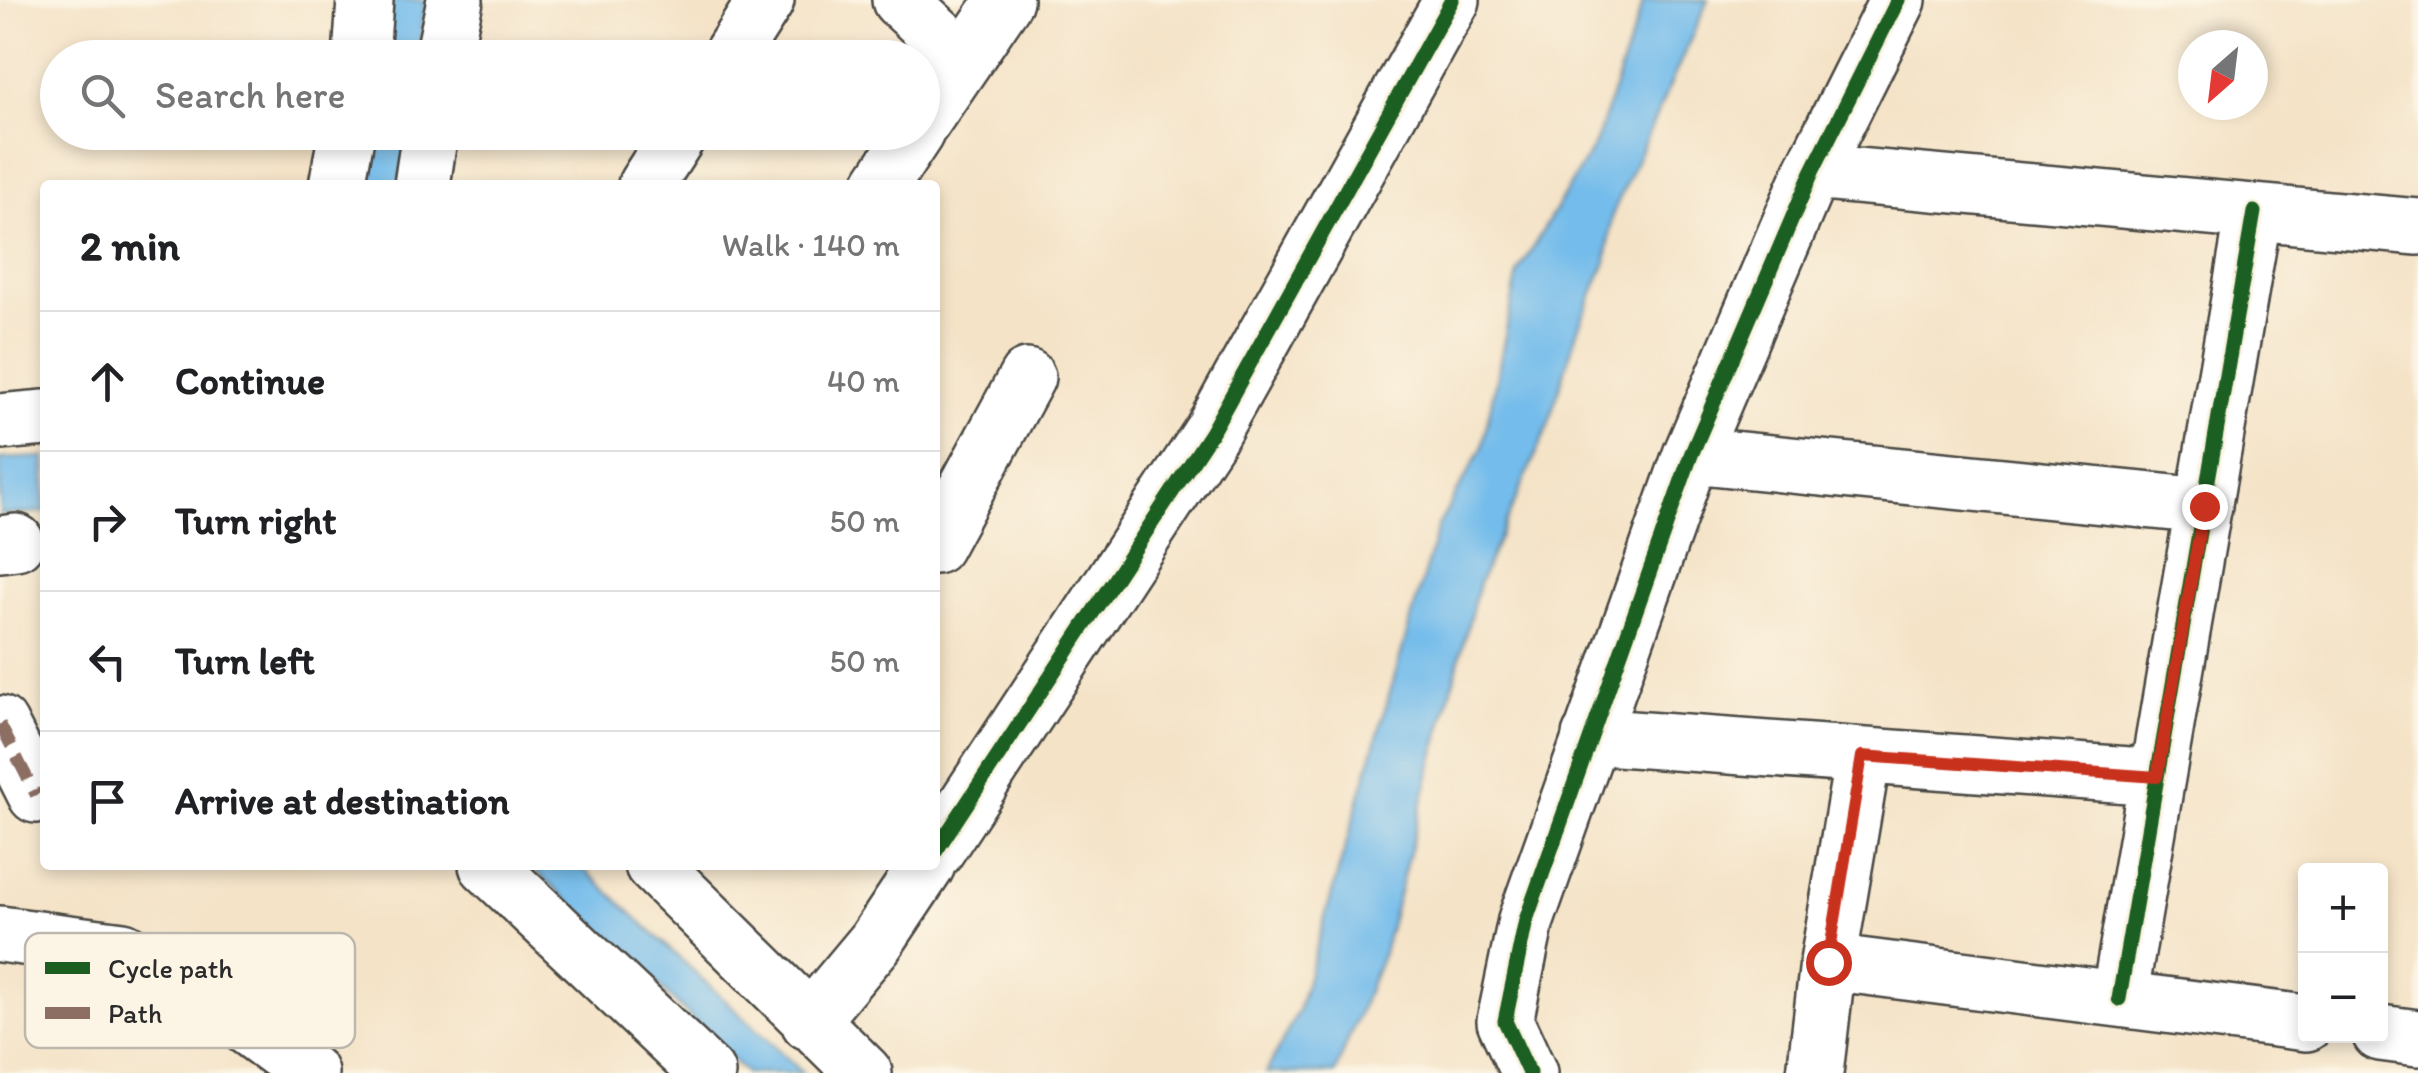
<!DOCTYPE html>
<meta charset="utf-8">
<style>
:root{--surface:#fff;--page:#f6f6f6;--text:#202124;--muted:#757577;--line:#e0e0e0}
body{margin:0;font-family:Itim,sans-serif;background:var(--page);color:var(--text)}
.controls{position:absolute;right:30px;bottom:30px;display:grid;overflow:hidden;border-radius:10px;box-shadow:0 5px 15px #0003}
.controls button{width:90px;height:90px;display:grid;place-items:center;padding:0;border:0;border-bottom:2px solid var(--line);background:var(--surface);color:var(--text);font:50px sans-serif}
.compass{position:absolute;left:2178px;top:30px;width:90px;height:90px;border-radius:50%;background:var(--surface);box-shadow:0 5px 15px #0003;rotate:208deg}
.stop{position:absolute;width:30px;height:30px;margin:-22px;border:8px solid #c8321e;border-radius:50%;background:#fff}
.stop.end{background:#c8321e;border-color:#fff;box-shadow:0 2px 10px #0008}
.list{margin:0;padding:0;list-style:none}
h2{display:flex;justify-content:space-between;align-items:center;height:130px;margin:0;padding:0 40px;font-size:42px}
h2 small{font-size:32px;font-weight:400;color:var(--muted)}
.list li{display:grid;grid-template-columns:65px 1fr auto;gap:30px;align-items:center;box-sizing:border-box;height:140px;padding:0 40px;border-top:2px solid var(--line)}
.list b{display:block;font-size:38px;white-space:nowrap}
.list em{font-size:32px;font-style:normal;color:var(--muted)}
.icon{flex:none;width:55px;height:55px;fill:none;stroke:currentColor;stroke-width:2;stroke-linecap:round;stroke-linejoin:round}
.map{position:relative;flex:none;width:2418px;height:1073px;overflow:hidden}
.search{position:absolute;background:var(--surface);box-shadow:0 5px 15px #0003;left:40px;top:40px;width:900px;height:110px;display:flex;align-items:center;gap:25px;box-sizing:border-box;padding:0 35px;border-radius:55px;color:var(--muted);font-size:38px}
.panel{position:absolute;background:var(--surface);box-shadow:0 5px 15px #0003;left:40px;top:180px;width:900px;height:690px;border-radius:10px}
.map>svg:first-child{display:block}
.water{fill:#73bceb;stroke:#4f748b;stroke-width:2.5}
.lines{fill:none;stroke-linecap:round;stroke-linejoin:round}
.minor-casing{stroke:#494742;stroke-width:60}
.minor{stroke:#fff;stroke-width:55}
.quiet{stroke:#8d6e63;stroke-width:12;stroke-dasharray:25 12;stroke-linecap:butt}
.cycleway-casing{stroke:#fcf5e5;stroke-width:21}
.cycleway{stroke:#1b5e20;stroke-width:15}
.route{stroke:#c8321e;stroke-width:12}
.key{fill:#fcf5e5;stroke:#bdb8ad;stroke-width:2.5}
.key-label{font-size:28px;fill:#2b2b2b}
</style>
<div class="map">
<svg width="2418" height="1073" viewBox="0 0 2418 1073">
<rect width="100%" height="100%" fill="#fcf5e5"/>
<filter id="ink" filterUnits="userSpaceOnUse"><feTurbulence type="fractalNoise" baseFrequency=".01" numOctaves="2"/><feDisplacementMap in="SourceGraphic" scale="20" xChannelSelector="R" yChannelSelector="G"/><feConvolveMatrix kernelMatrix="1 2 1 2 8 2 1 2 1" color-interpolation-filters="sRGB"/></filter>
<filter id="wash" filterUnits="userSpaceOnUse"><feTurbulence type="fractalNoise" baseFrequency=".0048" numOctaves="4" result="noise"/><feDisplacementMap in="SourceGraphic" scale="40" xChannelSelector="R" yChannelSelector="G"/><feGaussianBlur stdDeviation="2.25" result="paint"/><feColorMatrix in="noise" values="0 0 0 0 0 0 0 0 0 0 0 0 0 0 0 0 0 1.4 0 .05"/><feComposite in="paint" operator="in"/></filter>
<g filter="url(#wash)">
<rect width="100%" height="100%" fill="#f4e3c7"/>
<path class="water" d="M391,0h35l-8,57 -37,1z
M1644,0h64l-96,215 -6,47 -29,69 -30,98 -68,154 -96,370 -48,120h-69l32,-62 140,-485 44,-78 36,-176 78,-130z
M369,133h39l-8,52h-43z
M45,457v55l-45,3v-56z
M529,865h51l223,208h-57l-119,-119z"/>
</g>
<g filter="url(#ink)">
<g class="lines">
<g class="minor-casing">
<path id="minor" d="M900,0l64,59
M361,58l4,-58
M443,58l12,-58
M729,58l37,-58
M922,122l83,-122
M1812,172l606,55
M337,185l10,-53
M422,185l8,-53
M646,185l34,-53
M881,185l35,-53
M0,422l45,-4
M1691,455l513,51
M0,544l16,-2
M935,546l92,-169
M0,724l36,71
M1590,736l567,41
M935,852l276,-419 241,-433
M487,865l220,208
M653,865l211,208
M0,934l123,16 118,72 69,51
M1828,962l478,61
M2119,999l135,-787
M809,1022l66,-79 52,-78
M2380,1033l38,5
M1529,1073l-24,-52 21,-101 165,-465 121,-283 86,-172
M1815,1073l13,-111 35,-206"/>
</g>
<use href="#minor" class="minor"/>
<path class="quiet" d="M0,724l36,71"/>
<g class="cycleway-casing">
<path id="cycleway" d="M935,852l276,-419 241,-433
M2119,999l135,-787
M1529,1073l-24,-52 21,-101 165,-465 121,-283 86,-172"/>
</g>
<use href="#cycleway" class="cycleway"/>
</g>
</g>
<g class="lines" filter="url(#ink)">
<path class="route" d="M1828,962l34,-206 295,21 47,-271"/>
</g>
<rect x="25" y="933" width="330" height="115" rx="15" class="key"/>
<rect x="45" y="962" width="45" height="12" fill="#1b5e20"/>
<rect x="45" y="1007" width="45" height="12" fill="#8d6e63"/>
<g class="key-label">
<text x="108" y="978">Cycle path</text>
<text x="108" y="1023">Path</text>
</g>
</svg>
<div class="controls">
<button>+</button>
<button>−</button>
</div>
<svg class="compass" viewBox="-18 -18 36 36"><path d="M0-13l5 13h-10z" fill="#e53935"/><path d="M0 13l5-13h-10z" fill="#757577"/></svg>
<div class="stop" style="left:1828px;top:962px"></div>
<div class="stop end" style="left:2204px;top:506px"></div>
<div class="search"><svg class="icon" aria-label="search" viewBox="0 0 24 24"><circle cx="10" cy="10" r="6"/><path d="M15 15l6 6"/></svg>Search here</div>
<section class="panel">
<h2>2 min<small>Walk · 140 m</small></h2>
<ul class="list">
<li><svg class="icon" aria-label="ahead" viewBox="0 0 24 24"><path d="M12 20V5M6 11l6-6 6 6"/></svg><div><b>Continue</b></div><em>40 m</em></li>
<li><svg class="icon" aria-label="right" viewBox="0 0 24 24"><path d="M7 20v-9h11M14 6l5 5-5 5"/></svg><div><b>Turn right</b></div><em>50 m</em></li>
<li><svg class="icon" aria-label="left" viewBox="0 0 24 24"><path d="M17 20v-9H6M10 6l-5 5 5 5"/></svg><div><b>Turn left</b></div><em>50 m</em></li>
<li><svg class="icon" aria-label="arrive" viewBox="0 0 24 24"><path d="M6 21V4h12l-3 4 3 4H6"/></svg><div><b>Arrive at destination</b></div></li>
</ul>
</section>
</div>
